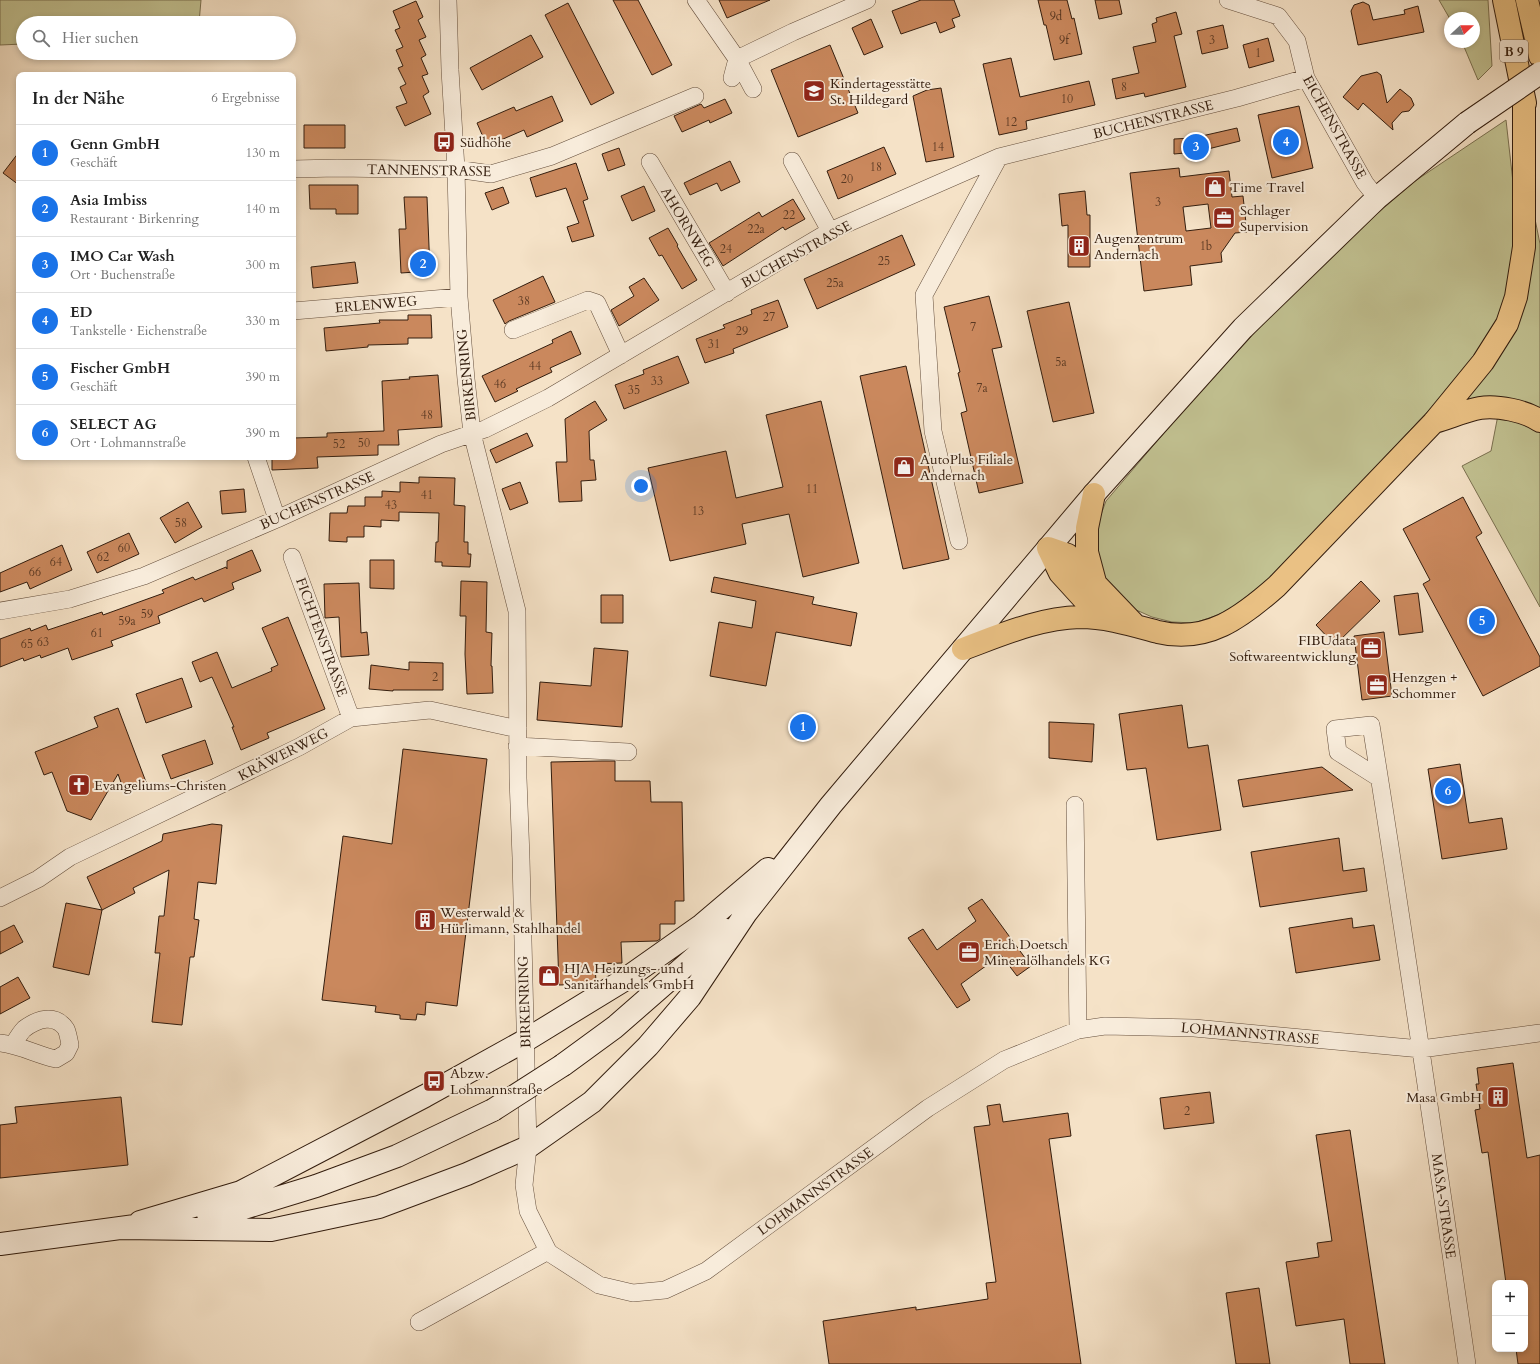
<!DOCTYPE html>
<html lang="de">
<meta charset="utf-8">
<style>
:root{--surface:#fff;--page:#f6f6f6;--text:#222;--muted:#767676;--line:#e0e0e0;--accent:#1a73e8}
body{margin:0;font-family:Cardo,serif;background:var(--page);color:var(--text)}
.controls{position:absolute;right:12px;bottom:12px;display:grid;overflow:hidden;border-radius:8px;box-shadow:0 2px 6px #0003}
.controls button{width:36px;height:36px;display:grid;place-items:center;padding:0;border:0;border-bottom:1px solid var(--line);background:var(--surface);color:var(--text);font:20px sans-serif}
.compass{position:absolute;left:1444px;top:12px;width:36px;height:36px;border-radius:50%;background:var(--surface);box-shadow:0 2px 6px #0003;rotate:68deg}
.you{position:absolute;left:641px;top:486px;width:14px;height:14px;margin:-10px;border:3px solid #fff;border-radius:50%;background:#1a73e8;box-shadow:0 0 0 6px #1a73e833}
.badge{display:grid;place-items:center;width:26px;height:26px;border-radius:50%;background:var(--accent);color:#fff;font-size:13px;font-weight:700}
.pin{position:absolute;translate:-50% -50%;border:2px solid #fff;box-shadow:0 1px 4px #0006}
.list{margin:0;padding:0;list-style:none}
h2{display:flex;justify-content:space-between;align-items:center;height:52px;margin:0;padding:0 16px;font-size:17px}
h2 small{font-size:13px;font-weight:400;color:var(--muted)}
.list li{display:grid;grid-template-columns:26px 1fr auto;gap:12px;align-items:center;box-sizing:border-box;height:56px;padding:0 16px;border-top:1px solid var(--line)}
.list b{display:block;font-size:15px;white-space:nowrap}
.list p{margin:0;font-size:13px;white-space:nowrap;color:var(--muted)}
.list em{font-size:13px;font-style:normal;color:var(--muted)}
.icon{flex:none;width:22px;height:22px;fill:none;stroke:currentColor;stroke-width:2;stroke-linecap:round;stroke-linejoin:round}
.map{position:relative;flex:none;width:1540px;height:1364px;overflow:hidden}
.search{position:absolute;background:var(--surface);box-shadow:0 2px 6px #0003;left:16px;top:16px;width:280px;height:44px;display:flex;align-items:center;gap:10px;box-sizing:border-box;padding:0 14px;border-radius:22px;color:var(--muted);font-size:15px}
.panel{position:absolute;background:var(--surface);box-shadow:0 2px 6px #0003;left:16px;top:72px;width:280px;height:388px;border-radius:8px}
.map>svg:first-child{display:block}
.green{fill:#c2c292;stroke:#7a7050}
.building{fill:#ca885d;stroke:#331d0e;fill-rule:evenodd}
.lines{fill:none;stroke-linecap:round;stroke-linejoin:round}
.street-casing{stroke:#644e3c;stroke-width:18}
.secondary-casing{stroke:#331d0e;stroke-width:24}
.highway-casing{stroke:#331d0e;stroke-width:24}
.street{stroke:#f8ecdb;stroke-width:17}
.secondary{stroke:#f8ecdb;stroke-width:22}
.highway{stroke:#eac184;stroke-width:22}
.secondary-bridge-casing{stroke:#331d0e;stroke-width:24;stroke-linecap:butt}
.secondary-bridge{stroke:#f8ecdb;stroke-width:22}
.labels{text-anchor:middle;stroke-width:4;stroke-linejoin:round;paint-order:stroke}
.number-label{font-size:12px;fill:#593822}
.shield{fill:#f8ecdb;stroke:#6e5b4c;stroke-width:1}
.shield-label{font-size:13px;font-weight:bold;fill:#331d0e}
.poi-label{font-size:14px;fill:#331d0e;stroke:#f8ecdb;text-anchor:start}
.street-label{font-size:14px;fill:#331d0e;stroke:#f8ecdb}
</style>
<div class="map">
<svg width="1540" height="1364" viewBox="0 0 1540 1364">
<rect width="100%" height="100%" fill="#f5e2c7"/>
<filter id="stains"><feTurbulence type="fractalNoise" baseFrequency=".005" numOctaves="4"/><feColorMatrix values="0 0 0 0 .2 0 0 0 0 .09 0 0 0 0 .02 0 0 0 .5 -.17"/></filter>
<radialGradient id="worn" r=".72"><stop offset=".6" stop-color="#630" stop-opacity="0"/><stop offset="1" stop-color="#630" stop-opacity=".3"/></radialGradient>
<path class="green" d="M0,0h201l-2,23h-176v21l-23,1z
M1439,0h49l4,66 -14,14 -16,-38h12v-24h-24v1z
M1506,120l9,80v63l-18,65 -53,66 -184,196 -21,16 -24,10 -21,7 -22,-1 -20,-5 -18,-8 -20,-18 -14,-22 -4,-41 10,-27 87,-102 85,-91 78,-76 59,-51z
M1533,209l7,35v168l-83,-5 31,-42z
M1498,415l42,15v177l-78,-141 29,-15z"/>
<path class="building" d="M613,0h25l34,65 -20,10z
M719,0h51l-43,18z
M921,0h33l6,16 -8,3 3,8 -15,6 -4,-11 -35,12 -9,-23z
M1038,0h29l5,19 2,-1 8,36 -28,6 -8,-35h-2z
M1095,0h24l3,14 -23,5z
M416,1l7,16 -5,3 8,17 -7,3 7,15 -5,3 7,16 -6,2 7,16 -6,4 8,18 -26,12 -9,-19 11,-4 -7,-16 6,-3 -8,-16 5,-2 -7,-16 7,-3 -8,-17 5,-2 -7,-17z
M1363,2l6,3 4,15 32,-6 -1,-4 14,-4 6,26 -66,13 -7,-34 3,-6z
M568,3l46,90 -23,12 -46,-90z
M1176,12l6,22 -8,2 12,51 -41,10 -1,-4 -28,6 -4,-20 27,-6 -6,-26 23,-5 -4,-18 5,-2 -1,-4z
M871,19l12,28 -19,8 -12,-27z
M1223,25l5,23 -26,6 -5,-23z
M531,35l12,22 -61,33 -12,-22z
M1268,38l6,23 -25,7 -6,-23z
M830,45l28,68 -60,24 -27,-67z
M1011,58l9,39 69,-16 6,24 -69,16 1,8 -28,6 -16,-71z
M1377,72l4,3 6,28 13,-14 11,9 3,7 -5,6 -7,1 -10,11 1,7 -30,-27 -5,7 -15,-13 18,-21z
M941,88l13,69 -28,5 -13,-66 14,-6z
M552,96l11,25 -36,16 -3,-7 -37,16 -10,-23 37,-16 2,4z
M725,99l7,14 -22,10 -1,-3 -27,12 -8,-16 27,-12 3,4z
M1299,106l14,62 -41,10 -14,-63z
M304,125h41v23h-41z
M1237,128l3,13 -44,11 -22,2v-15l19,-1z
M884,147l12,27 -58,25 -11,-28z
M619,148l6,17 -17,6 -6,-17z
M19,152v33l-16,-12z
M730,161l10,21 -19,9 -4,-8 -27,12 -6,-12z
M576,163l12,36 -5,2 11,35 -22,6 -5,-15 12,-4 -13,-35 -30,9 -6,-19z
M1179,168l1,9 49,-6 3,26 11,-1 4,36 -12,1 -14,20 1,9 -32,4 2,19 -48,6 -14,-118zM1208,204l3,24 -25,3 -3,-24z
M309,185h49v29h-22v-5h-26z
M644,186l11,25 -23,10 -11,-25z
M503,187l6,16 -17,7 -7,-17z
M1085,191l2,24h3v52h-22v-42l-6,1 -3,-32z
M404,197h23l3,74 -29,2 -2,-44h7z
M793,199l12,20 -20,11 -2,-3 -60,39 -14,-23 50,-31 3,5z
M668,228l10,17 -1,1 20,34 -15,9 -20,-34 -3,1 -10,-18z
M902,235l13,30 -98,44 -13,-30z
M355,262l3,21 -45,5 -2,-21z
M543,276l12,26 -46,19 -4,3 -12,-24z
M644,278l15,22 -40,26 -8,-16 23,-14 -5,-9z
M989,296l13,51 -10,2 31,134 -44,10 -18,-80 6,-2 -9,-38 2,-1 -16,-65z
M778,300l10,27 -55,22 1,4 -29,10 -9,-24 29,-11 -2,-3 29,-11 -1,-4z
M1069,302l25,111 -41,9 -26,-111z
M408,315h23l1,23h-24v6l-40,1v2l-42,4 -2,-23 56,-5 -1,-3h29z
M571,331l10,23 -31,14 2,4 -36,17 2,2 -23,11 -13,-26 71,-33 -1,-3z
M678,356l11,27 -65,26 -9,-24 29,-11 -1,-4z
M906,366l43,193 -46,10 -43,-193z
M438,375l4,52 -44,3 1,15h-21v10l-61,2 1,11 -46,2v-13h21v-19l34,-1v-4l57,-2 -2,-50 28,-2 -1,-2z
M595,401l12,19 -18,11 1,29h4l2,20 -15,1 1,20 -23,1 -3,-40h11l-2,-43z
M821,401l38,162 -56,14 -14,-63 -47,10 4,20 -76,17 -22,-93 78,-17 10,47 47,-11 -17,-72z
M527,433l6,13 -37,17 -6,-13z
M419,477l36,1 -1,27 11,1 -1,36h4v12h3l-1,13 -28,-1v-4h-7l1,-20h2l1,-29 -40,-1v9l-18,-1v7l-17,-1v11h-17v5l-18,-1 1,-28h17l1,-7h17v-9h17v-6l18,1v-10l19,1z
M520,482l8,21 -18,7 -8,-21z
M244,489l2,23 -24,2 -2,-23z
M1463,497l19,36 -6,4 64,120v9l-57,30 -60,-112 7,-4 -27,-51z
M188,502l14,25 -27,16 -15,-25z
M129,533l10,21 -42,19 -10,-21z
M62,545l10,25 -42,19 -3,-7 -27,10v-19z
M252,550l9,21 -29,12 2,6 -30,13 -2,-4 -44,18 2,7 -49,18 2,5 -41,14 -4,-12 -27,10 -1,-3 -16,6 -1,-3 -23,9v-28l30,-11 1,3 15,-6 2,5 54,-18 1,3 61,-22 -2,-3 31,-13 2,3 31,-13 1,2v-8z
M370,560h24v29l-24,-1z
M714,577l100,20 -2,7 45,9 -6,33 -75,-14 -10,54 -56,-10 9,-54 33,6 4,-27 -45,-9z
M461,581l26,1 -1,50 6,1 -1,33h1l1,27 -26,1 -2,-40 1,-38h-6z
M1361,581l19,20 -45,44 -19,-20z
M359,583l2,50 6,-1 2,23 -28,2 -2,-40 -14,1 -1,-34z
M1418,593l5,39 -24,3 -5,-39z
M601,595h22v28h-22z
M288,617l37,92 -58,24 2,5 -28,12 -9,-23h2l-22,-50 -12,5 -8,-20 25,-10 15,36 40,-17 -1,-3 7,-3 -16,-37z
M1384,632l8,64 -30,4 -8,-64z
M594,648l34,3 -6,76 -85,-7 3,-38 51,4z
M409,662l34,1v27h-50v1l-24,-2 2,-24 38,5z
M182,678l10,29 -46,16 -10,-29z
M1182,705l6,43 20,-3 13,85 -64,10 -11,-72 -19,2 -8,-56z
M118,708l28,74 -22,9 -6,-17 -27,46 -24,-9 -15,-39 -8,3 -9,-23 63,-25 -4,-10z
M1049,722l45,2 -2,38 -43,-4z
M205,740l8,24 -42,15 -9,-24z
M403,749l84,10 -30,247 -31,-4 -1,13 -8,-1 -1,6 -16,-1v-4l-25,-3 1,-6 -54,-6 21,-164 49,8z
M602,761h13v20h35l1,21h31l2,99h-9v23h-15v15l-3,2 -36,1 1,21 -27,1 1,18 -3,2 -34,1 -8,-223z
M1460,764l9,59 33,-5 5,31 -65,10 -14,-90z
M1322,767l31,23 -110,17 -5,-27z
M212,824l10,1 -6,59 -18,-2 -4,37 5,1 -5,37h-4l-8,68 -30,-3 8,-69h-5l4,-37h5l5,-46 -36,18 2,5 -33,17 -15,-33 75,-36 1,-7z
M1339,838l4,33 21,-3 3,23 -107,16 -9,-55z
M982,899l49,67 -14,10 -16,-21 -40,29 9,16 -13,8 -49,-70 15,-9 14,21 39,-29 -8,-13z
M66,903l36,7 -13,65 -36,-8z
M1352,918l1,10 21,-3 6,35 -84,13 -7,-45z
M14,925l9,17 -23,12v-22z
M18,977l12,21 -30,16v-27z
M1513,1063l14,95 13,-3v209h-22l-2,-15h9v-66h-19l-18,-131 -6,1 -7,-43 5,-1 -4,-25h3l-2,-16z
M1210,1092l4,31 -50,6 -4,-31z
M121,1097l7,68 -128,13v-53l17,-2 -2,-16z
M1000,1104l3,18 65,-9 3,23 -22,3 32,225h-252l-6,-43 93,-14v3l72,-11 -2,-16 10,-1 -22,-155 16,-2 -3,-19z
M1350,1130l18,122 17,112h-35l-6,-45 -48,7 -10,-64 33,-5 -2,-14 15,-2 -16,-106z
M1259,1288l11,76h-34l-10,-71z"/>
<g class="lines">
<g class="street-casing">
<path id="street" d="M448,0l2,70 6,99 3,128 7,82 6,54 45,178 1,167 3,80 7,289 -4,38 4,26 20,40 3,3 48,31 34,8 32,-3 41,-19 222,-163 76,-48 74,-30 27,-4 89,2 227,21 119,-16
M696,0l41,59 16,30
M1228,0l50,16 19,25 9,37 59,105 12,15
M732,78l5,-19 56,-27 74,-32
M792,161l38,70
M650,162l77,131
M293,169l44,-1 66,1h53l35,5 61,-18 143,-60
M293,311l166,-14
M513,330l75,-30 9,3 24,52
M256,457l21,62
M959,541l-26,-110 -9,-136 75,-138
M292,557l59,161
M0,611l70,-12 74,-23 133,-57 164,-75 44,-15 63,-31 282,-167 169,-74 238,-59 69,-20
M517,746l111,6
M1379,778l-41,-26 -3,-23 36,-4c34,212 65,426 96,639
M1075,805l3,225
M0,898l38,-19 32,-22 229,-110 52,-29 79,-8 88,19
M0,1043c20,2 37,12 56,16l10,-6 4,-8c-1,-5 -2,-12 -4,-16 -11,-16 -29,-10 -42,0 -4,4 -8,11 -11,16
M419,1322l129,-71"/>
</g>
<g class="secondary-casing">
<path id="secondary" d="M563,1065l52,-38 111,-97
M208,1214l36,-6 72,-22 81,-30 96,-46
M140,1222l101,-30 184,-96 101,-56 98,-60 78,-55 66,-56
M120,1228l151,2 108,-23 88,-33 61,-27 64,-45 56,-56 42,-49 56,-84 85,-108 263,-311 149,-166 134,-130 90,-75
M0,1244l135,-18"/>
</g>
<g class="highway-casing">
<path id="highway" d="M1504,0l21,103
M1527,0l13,56
M1434,422c15,-4 30,-11 46,-14 16,-3 46,3 60,13
M1094,494l-7,34v24l8,30
M1048,548l20,7 67,70
M1048,548l12,25 41,45
M963,649c38,-14 76,-31 117,-32 26,0 52,8 78,15 49,12 84,-15 119,-46l157,-164 49,-60 24,-38 9,-27 8,-50v-145"/>
</g>
<use href="#street" class="street"/>
<use href="#secondary" class="secondary"/>
<use href="#highway" class="highway"/>
<g class="secondary-bridge-casing">
<path id="secondary-bridge" d="M1467,123l73,-50
M493,1110l70,-45"/>
</g>
<use href="#secondary-bridge" class="secondary-bridge"/>
</g>
<defs>
<g id="school-square" transform="scale(1.15)"><rect x="-9" y="-9" width="18" height="18" rx="4" fill="#8f2418" stroke="#f8ecdb"/><path d="M0-5L7-2L0 1L-7-2ZM-4 1L0 2.5L4 1V4Q0 6-4 4Z" fill="#fff"/></g>
<g id="bus-square" transform="scale(1.15)"><rect x="-9" y="-9" width="18" height="18" rx="4" fill="#8f2418" stroke="#f8ecdb"/><path d="M-5-6H5V4H4V6H2V4H-2V6H-4V4H-5ZM-3.5-4V0h7V-4ZM-3.5 1.2v1.5H-2V1.2ZM2 1.2v1.5H3.5V1.2Z" fill="#fff"/></g>
<g id="shop-square" transform="scale(1.15)"><rect x="-9" y="-9" width="18" height="18" rx="4" fill="#8f2418" stroke="#f8ecdb"/><path d="M-5-2.5h2.3a2.7 3.5 0 0 1 5.4 0H5L5.5 6h-11ZM-1.5-2.5h3a1.5 2.3 0 0 0-3 0Z" fill="#fff"/></g>
<g id="office-square" transform="scale(1.15)"><rect x="-9" y="-9" width="18" height="18" rx="4" fill="#8f2418" stroke="#f8ecdb"/><path d="M-6-3h4V-5.5h4V-3h4V5H-6ZM-1-4.5V-3h2v-1.5ZM-6 0V1H6V0Z" fill="#fff"/></g>
<g id="building-square" transform="scale(1.15)"><rect x="-9" y="-9" width="18" height="18" rx="4" fill="#8f2418" stroke="#f8ecdb"/><path d="M-4-6H4V6H1V3H-1V6H-4ZM-2.5-4.3h1.7v1.8h-1.7ZM.8-4.3h1.7v1.8H.8ZM-2.5-1h1.7V.8h-1.7ZM.8-1h1.7V.8H.8Z" fill="#fff"/></g>
<g id="church-square" transform="scale(1.15)"><rect x="-9" y="-9" width="18" height="18" rx="4" fill="#8f2418" stroke="#f8ecdb"/><path d="M-1.2-6h2.4v3.5h3.3v2.4h-3.3V6h-2.4V-.1h-3.3v-2.4h3.3Z" fill="#fff"/></g>
</defs>
<g fill-rule="evenodd">
<use href="#school-square" x="814" y="91"/>
<use href="#bus-square" x="444" y="142"/>
<use href="#shop-square" x="1215" y="187"/>
<use href="#office-square" x="1224" y="218"/>
<use href="#building-square" x="1079" y="246"/>
<use href="#shop-square" x="904" y="467"/>
<use href="#office-square" x="1371" y="648"/>
<use href="#office-square" x="1377" y="685"/>
<use href="#church-square" x="79" y="785"/>
<use href="#building-square" x="425" y="920"/>
<use href="#office-square" x="969" y="952"/>
<use href="#shop-square" x="549" y="976"/>
<use href="#bus-square" x="434" y="1081"/>
<use href="#building-square" x="1498" y="1097"/>
</g>
<g class="labels">
<g class="number-label">
<text x="1056" y="20">9d</text>
<text x="1064" y="44">9f</text>
<text x="1212" y="44">3</text>
<text x="1258" y="57">1</text>
<text x="1124" y="91">8</text>
<text x="1067" y="103">10</text>
<text x="1011" y="126">12</text>
<text x="938" y="151">14</text>
<text x="876" y="171">18</text>
<text x="847" y="183">20</text>
<text x="1158" y="206">3</text>
<text x="789" y="219">22</text>
<text x="756" y="233">22a</text>
<text x="1206" y="250">1b</text>
<text x="726" y="253">24</text>
<text x="884" y="265">25</text>
<text x="835" y="287">25a</text>
<text x="524" y="305">38</text>
<text x="769" y="321">27</text>
<text x="973" y="331">7</text>
<text x="742" y="335">29</text>
<text x="714" y="348">31</text>
<text x="1061" y="366">5a</text>
<text x="535" y="370">44</text>
<text x="657" y="385">33</text>
<text x="500" y="388">46</text>
<text x="982" y="392">7a</text>
<text x="634" y="394">35</text>
<text x="427" y="419">48</text>
<text x="364" y="447">50</text>
<text x="339" y="448">52</text>
<text x="812" y="493">11</text>
<text x="427" y="499">41</text>
<text x="391" y="509">43</text>
<text x="698" y="515">13</text>
<text x="181" y="527">58</text>
<text x="124" y="552">60</text>
<text x="103" y="561">62</text>
<text x="56" y="566">64</text>
<text x="35" y="576">66</text>
<text x="147" y="618">59</text>
<text x="127" y="625">59a</text>
<text x="97" y="637">61</text>
<text x="43" y="646">63</text>
<text x="27" y="648">65</text>
<text x="435" y="681">2</text>
<text x="1187" y="1115">2</text>
</g>
<rect class="shield" x="1500" y="40" width="28" height="22" rx="3"/>
<g class="shield-label">
<text x="1514" y="56">B 9</text>
</g>
<g class="poi-label">
<text x="830" y="88">Kindertagesstätte<tspan x="830" dy="16">St. Hildegard</tspan></text>
<text x="460" y="147">Südhöhe</text>
<text x="1230" y="192">Time Travel</text>
<text x="1240" y="215">Schlager<tspan x="1240" dy="16">Supervision</tspan></text>
<text x="1094" y="243">Augenzentrum<tspan x="1094" dy="16">Andernach</tspan></text>
<text x="920" y="464">AutoPlus Filiale<tspan x="920" dy="16">Andernach</tspan></text>
<text x="1356" y="645" text-anchor="end">FIBUdata<tspan x="1356" dy="16">Softwareentwicklung</tspan></text>
<text x="1392" y="682">Henzgen +<tspan x="1392" dy="16">Schommer</tspan></text>
<text x="94" y="790">Evangeliums-Christen</text>
<text x="440" y="917">Westerwald &amp;<tspan x="440" dy="16">Hürlimann, Stahlhandel</tspan></text>
<text x="984" y="949">Erich Doetsch<tspan x="984" dy="16">Mineralölhandels KG</tspan></text>
<text x="564" y="973">HJA Heizungs- und<tspan x="564" dy="16">Sanitärhandels GmbH</tspan></text>
<text x="450" y="1078">Abzw.<tspan x="450" dy="16">Lohmannstraße</tspan></text>
<text x="1482" y="1102" text-anchor="end">Masa GmbH</text>
</g>
<g class="street-label">
<text transform="translate(1153 119) rotate(-14)" y="5">BUCHENSTRASSE</text>
<text transform="translate(1335 127) rotate(61)" y="5">EICHENSTRASSE</text>
<text transform="translate(429 170) rotate(1)" y="5">TANNENSTRASSE</text>
<text transform="translate(688 227) rotate(59)" y="5">AHORNWEG</text>
<text transform="translate(796 254) rotate(-29)" y="5">BUCHENSTRASSE</text>
<text transform="translate(376 304) rotate(-5)" y="5">ERLENWEG</text>
<text transform="translate(466 375) rotate(-96)" y="5">BIRKENRING</text>
<text transform="translate(317 500) rotate(-24)" y="5">BUCHENSTRASSE</text>
<text transform="translate(322 637) rotate(70)" y="5">FICHTENSTRASSE</text>
<text transform="translate(283 754) rotate(-27)" y="5">KRÄWERWEG</text>
<text transform="translate(524 1002) rotate(-92)" y="5">BIRKENRING</text>
<text transform="translate(1250 1033) rotate(5)" y="5">LOHMANNSTRASSE</text>
<text transform="translate(815 1191) rotate(-36)" y="5">LOHMANNSTRASSE</text>
<text transform="translate(1444 1206) rotate(82)" y="5">MASA-STRASSE</text>
</g>
</g>
<rect width="100%" height="100%" filter="url(#stains)"/>
<rect width="100%" height="100%" fill="url(#worn)"/>
</svg>
<div class="controls">
<button>+</button>
<button>−</button>
</div>
<svg class="compass" viewBox="-18 -18 36 36"><path d="M0-13l5 13h-10z" fill="#e53935"/><path d="M0 13l5-13h-10z" fill="#767676"/></svg>
<div class="you"></div>
<div class="pin badge" style="left:803px;top:727px">1</div>
<div class="pin badge" style="left:423px;top:264px">2</div>
<div class="pin badge" style="left:1196px;top:147px">3</div>
<div class="pin badge" style="left:1286px;top:142px">4</div>
<div class="pin badge" style="left:1482px;top:621px">5</div>
<div class="pin badge" style="left:1448px;top:791px">6</div>
<div class="search"><svg class="icon" aria-label="search" viewBox="0 0 24 24"><circle cx="10" cy="10" r="6"/><path d="M15 15l6 6"/></svg>Hier suchen</div>
<section class="panel">
<h2>In der Nähe<small>6 Ergebnisse</small></h2>
<ul class="list">
<li><span class="badge">1</span><div><b>Genn GmbH</b><p>Geschäft</p></div><em>130 m</em></li>
<li><span class="badge">2</span><div><b>Asia Imbiss</b><p>Restaurant · Birkenring</p></div><em>140 m</em></li>
<li><span class="badge">3</span><div><b>IMO Car Wash</b><p>Ort · Buchenstraße</p></div><em>300 m</em></li>
<li><span class="badge">4</span><div><b>ED</b><p>Tankstelle · Eichenstraße</p></div><em>330 m</em></li>
<li><span class="badge">5</span><div><b>Fischer GmbH</b><p>Geschäft</p></div><em>390 m</em></li>
<li><span class="badge">6</span><div><b>SELECT AG</b><p>Ort · Lohmannstraße</p></div><em>390 m</em></li>
</ul>
</section>
</div>
